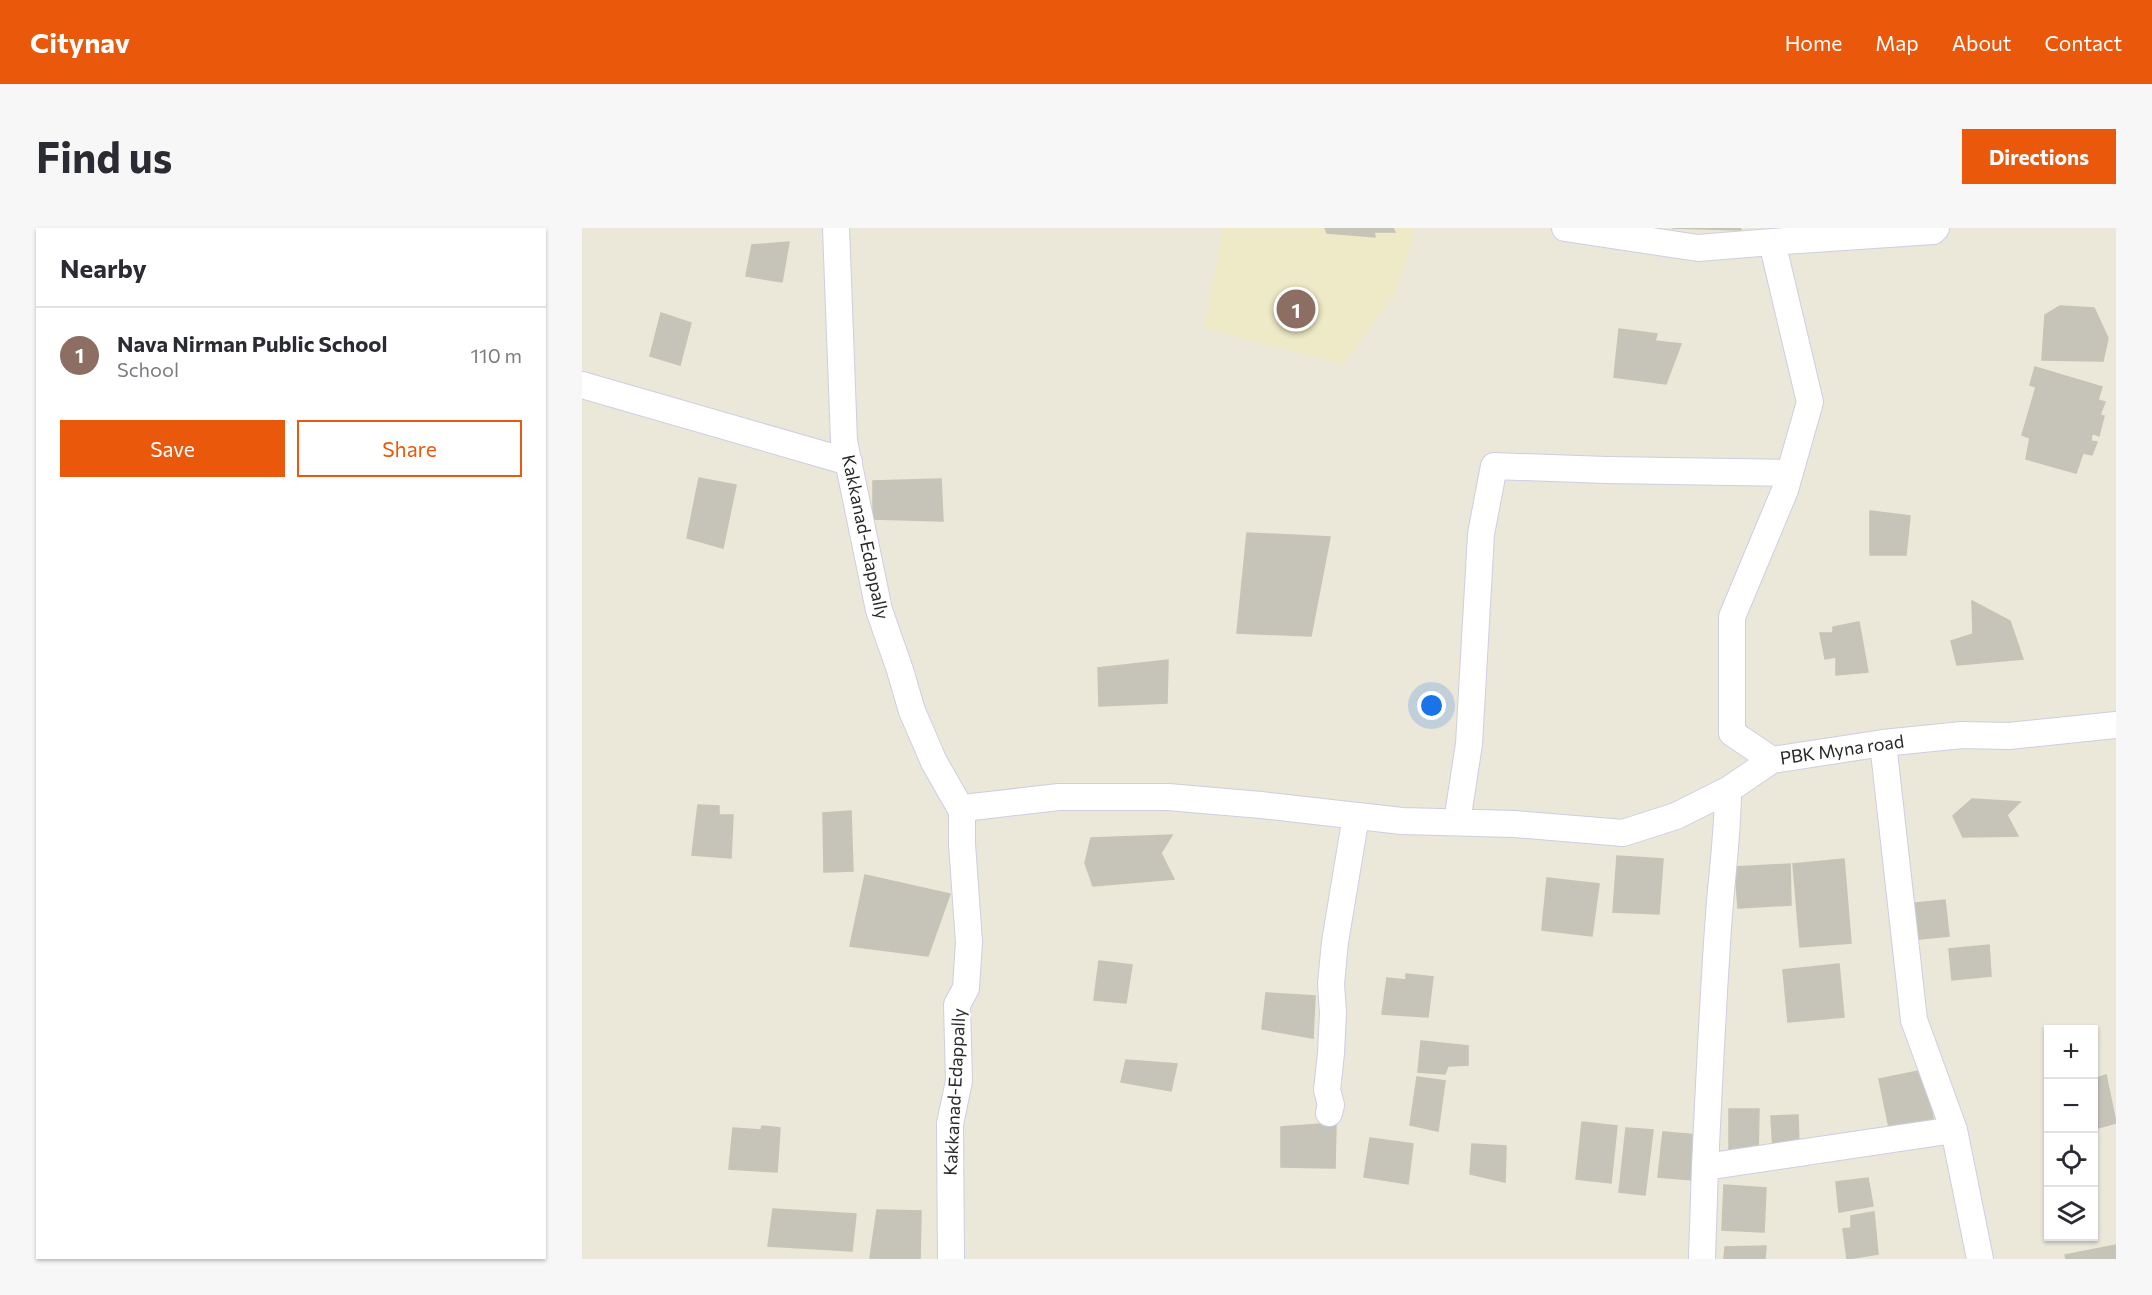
<!DOCTYPE html>
<meta charset="utf-8">
<style>
:root{--surface:#fff;--page:#f7f7f7;--text:#2b2b33;--muted:#7c7c81;--line:#e1e1e2;--accent:#ea580c}
body{margin:0;font-family:Commissioner,sans-serif;background:var(--page);color:var(--text)}
.controls{position:absolute;right:18px;bottom:18px;display:grid;overflow:hidden;border-radius:0px;box-shadow:0 2px 4px #0004}
.controls button{width:54px;height:54px;display:grid;place-items:center;padding:0;border:0;border-bottom:2px solid var(--line);background:var(--surface);color:var(--text);font:30px sans-serif}
.you{position:absolute;left:850px;top:478px;width:21px;height:21px;margin:-15px;border:4px solid #fff;border-radius:50%;background:#1a73e8;box-shadow:0 0 0 9px #1a73e833}
.badge{display:grid;place-items:center;width:39px;height:39px;border-radius:50%;background:var(--accent);color:#fff;font-size:20px;font-weight:700}
.pin{position:absolute;translate:-50% -50%;border:3px solid #fff;box-shadow:0 2px 6px #0006}
.list{margin:0;padding:0;list-style:none}
h2{display:flex;justify-content:space-between;align-items:center;height:78px;margin:0;padding:0 24px;font-size:26px}
h2 small{font-size:20px;font-weight:400;color:var(--muted)}
.list li{display:grid;grid-template-columns:39px 1fr auto;gap:18px;align-items:center;box-sizing:border-box;height:96px;padding:0 24px;border-top:2px solid var(--line)}
.list b{display:block;font-size:22px;white-space:nowrap}
.list p{margin:0;font-size:20px;white-space:nowrap;color:var(--muted)}
.list em{font-size:20px;font-style:normal;color:var(--muted)}
.actions{display:flex;gap:12px;padding:18px 24px}
.actions a{flex:1;padding:14px 0;border:2px solid var(--accent);border-radius:0px;text-align:center;font-size:21px;color:var(--accent)}
.actions .main{background:var(--accent);color:#fff}
.icon{flex:none;width:33px;height:33px;fill:none;stroke:currentColor;stroke-width:2;stroke-linecap:round;stroke-linejoin:round}
.map{position:relative;flex:none;width:1534px;height:1031px;overflow:hidden;border-radius:0px}
header{display:flex;align-items:center;gap:36px;box-sizing:border-box;height:84px;padding:0 30px;background:var(--accent);color:#fff}
header strong{font-size:28px}
nav{display:flex;gap:33px;margin-inline-start:auto;font-size:21px}
.intro{display:flex;align-items:center;justify-content:space-between;box-sizing:border-box;height:144px;padding:0 36px}
h1{margin:0;font-size:42px}
.button{padding:15px 27px;border-radius:0px;background:var(--accent);color:#fff;font-size:21px;font-weight:700}
main{display:flex;gap:36px;padding:0 36px}
aside{flex:1;background:var(--surface);border-radius:0px;box-shadow:0 2px 4px #0004}
.map>svg:first-child{display:block}
.education{fill:#eeeac7}
.building{fill:#c6c4b9;stroke:#c6c4b3;stroke-width:1.5}
.lines{fill:none;stroke-linecap:round;stroke-linejoin:round}
.minor-casing{stroke:#cecee2;stroke-width:28}
.minor{stroke:#fff;stroke-width:26}
.labels{text-anchor:middle;stroke-width:5;stroke-linejoin:round;paint-order:stroke}
.street-label{font-size:18px;fill:#282828;stroke:#fff}
</style>
<header>
<strong>Citynav</strong>
<nav><a>Home</a><a>Map</a><a>About</a><a>Contact</a></nav>
</header>
<div class="intro"><h1>Find us</h1><a class="button">Directions</a></div>
<main>
<aside>
<h2>Nearby<small></small></h2>
<ul class="list">
<li><span class="badge" style="background:#8d6e63">1</span><div><b>Nava Nirman Public School</b><p>School</p></div><em>110 m</em></li>
</ul>
<div class="actions"><a class="main">Save</a><a>Share</a></div>
</aside>
<div class="map">
<svg width="1534" height="1031" viewBox="0 0 1534 1031">
<rect width="100%" height="100%" fill="#ebe7d9"/>
<path class="education" d="M641,0h191l1,2 -18,60 -53,75 -140,-37z"/>
<path class="building" d="M743,0h68l2,4h-21l1,5 -48,-4z
M1090,0h68l1,2z
M207,14l-7,40 -36,-6 6,-31z
M1478,78l34,2 14,30 -5,23 -61,-1 3,-45z
M79,85l30,10 -11,42 -30,-9z
M1037,101l38,5 -2,7 26,3 -15,40 -52,-7z
M1453,139l67,20 -4,13 7,2 -5,13 4,1 -5,20 -7,-3 -1,8 6,1 -5,13 -9,-2 -7,20 -50,-14 4,-21 -8,-3 14,-48 -6,-2z
M117,250l37,7 -13,63 -36,-10z
M359,251l2,42 -70,-2v-38z
M1288,283l40,5 -4,39h-36z
M665,305l83,4 -19,99 -74,-3z
M1390,373l38,20 13,38 -66,6 -6,-24 22,-7z
M1277,394l9,50 -32,3v-18l-11,2 -5,-26h13v-6z
M586,432l-1,43 -68,3 -1,-38z
M1390,571l48,3 -13,13 11,21 -55,1 -10,-21z
M116,577l21,1v9h14l-2,43 -39,-3z
M269,583l2,60 -29,1 -1,-59z
M590,607l-11,18 13,26 -81,7 -8,-23 6,-25z
M1035,628l46,3 -4,55 -46,-2z
M1262,631l7,84 -51,4 -7,-83z
M1208,636l1,41 -53,3 -3,-41z
M283,647l85,19 -22,62 -78,-10z
M965,650l52,6 -7,52 -50,-6z
M1363,672l4,36 -39,4 -3,-36z
M1407,717l2,31 -39,4 -3,-31z
M517,733l33,4 -6,38 -32,-3z
M1257,736l5,53 -56,5 -5,-52z
M824,746l27,3 -5,40 -46,-3 5,-36 19,2z
M684,765l49,3 -2,42 -51,-9z
M839,813l47,5v19l-20,1 -3,8 -27,-2z
M544,832l51,4 -6,27 -50,-9z
M1342,842l10,53 -44,9 -11,-53z
M1524,847l10,48 -22,6v-50z
M835,849l28,4 -7,50 -28,-6z
M1147,881h30l-1,47h-29z
M1216,887l1,33 -26,2 -2,-34z
M1000,894l35,4 -6,57 -35,-4z
M754,895l-1,45 -54,-1v-40z
M180,898l18,2 -3,44 -48,-3 4,-41 28,2z
M1044,900l27,2 -8,65 -26,-3z
M1081,904l35,3 -5,45 -35,-3z
M788,910l43,6 -5,40 -44,-7z
M890,916l34,2 -1,36 -35,-8z
M1286,950l5,28 -34,6 -3,-30z
M1142,957l42,3 -2,44 -42,-2z
M191,981l83,5 -4,37 -84,-5z
M295,982l44,1 -1,48 -50,-1z
M1292,984l4,42 -31,5 -4,-30 8,-1v-12z
M1534,1017v14h-50l-1,-4z
M1184,1018l-1,13h-41l1,-12z"/>
<g class="lines">
<g class="minor-casing">
<path id="minor" d="M254,0l8,213 35,169 21,60 12,41 22,51 28,49v33l7,98 -3,46 -9,17 2,76 -9,43 1,135
M983,0l133,20 74,-6 38,160 -25,88 -53,127v116l40,27
M1190,14l161,-11 3,-3
M0,157l267,77
M1301,515l31,277 40,110 26,129
M1146,562c0,42 -6,83 -9,124 -6,84 -10,168 -14,253l249,-37
M380,583l10,-4 87,-10h109l93,8 141,16 112,3 109,9 53,-17 52,-26 44,-30 111,-17 79,-8 47,1 107,-11
M875,594l12,-78 12,-210 13,-68 112,4 184,3
M747,885l2,-8 -4,-15 4,-37 2,-40 -2,-29 4,-42 21,-126
M1120,1030l3,-91"/>
</g>
<use href="#minor" class="minor"/>
</g>
<g class="labels">
<g class="street-label">
<text transform="translate(283 309) rotate(78)" y="6">Kakkanad-Edappally</text>
<text transform="translate(1260 522) rotate(-8)" y="6">PBK Myna road</text>
<text transform="translate(373 864) rotate(-87)" y="6">Kakkanad-Edappally</text>
</g>
</g>
</svg>
<div class="controls">
<button>+</button>
<button>−</button>
<button><svg class="icon" aria-label="locate" viewBox="0 0 24 24"><circle cx="12" cy="12" r="6"/><path d="M12 2v4M12 18v4M2 12h4M18 12h4"/></svg></button>
<button><svg class="icon" aria-label="layers" viewBox="0 0 24 24"><path d="M12 4l9 5-9 5-9-5zM3 14l9 5 9-5"/></svg></button>
</div>
<div class="you"></div>
<div class="pin badge" style="left:714px;top:81px;background:#8d6e63">1</div>
</div>
</main>
